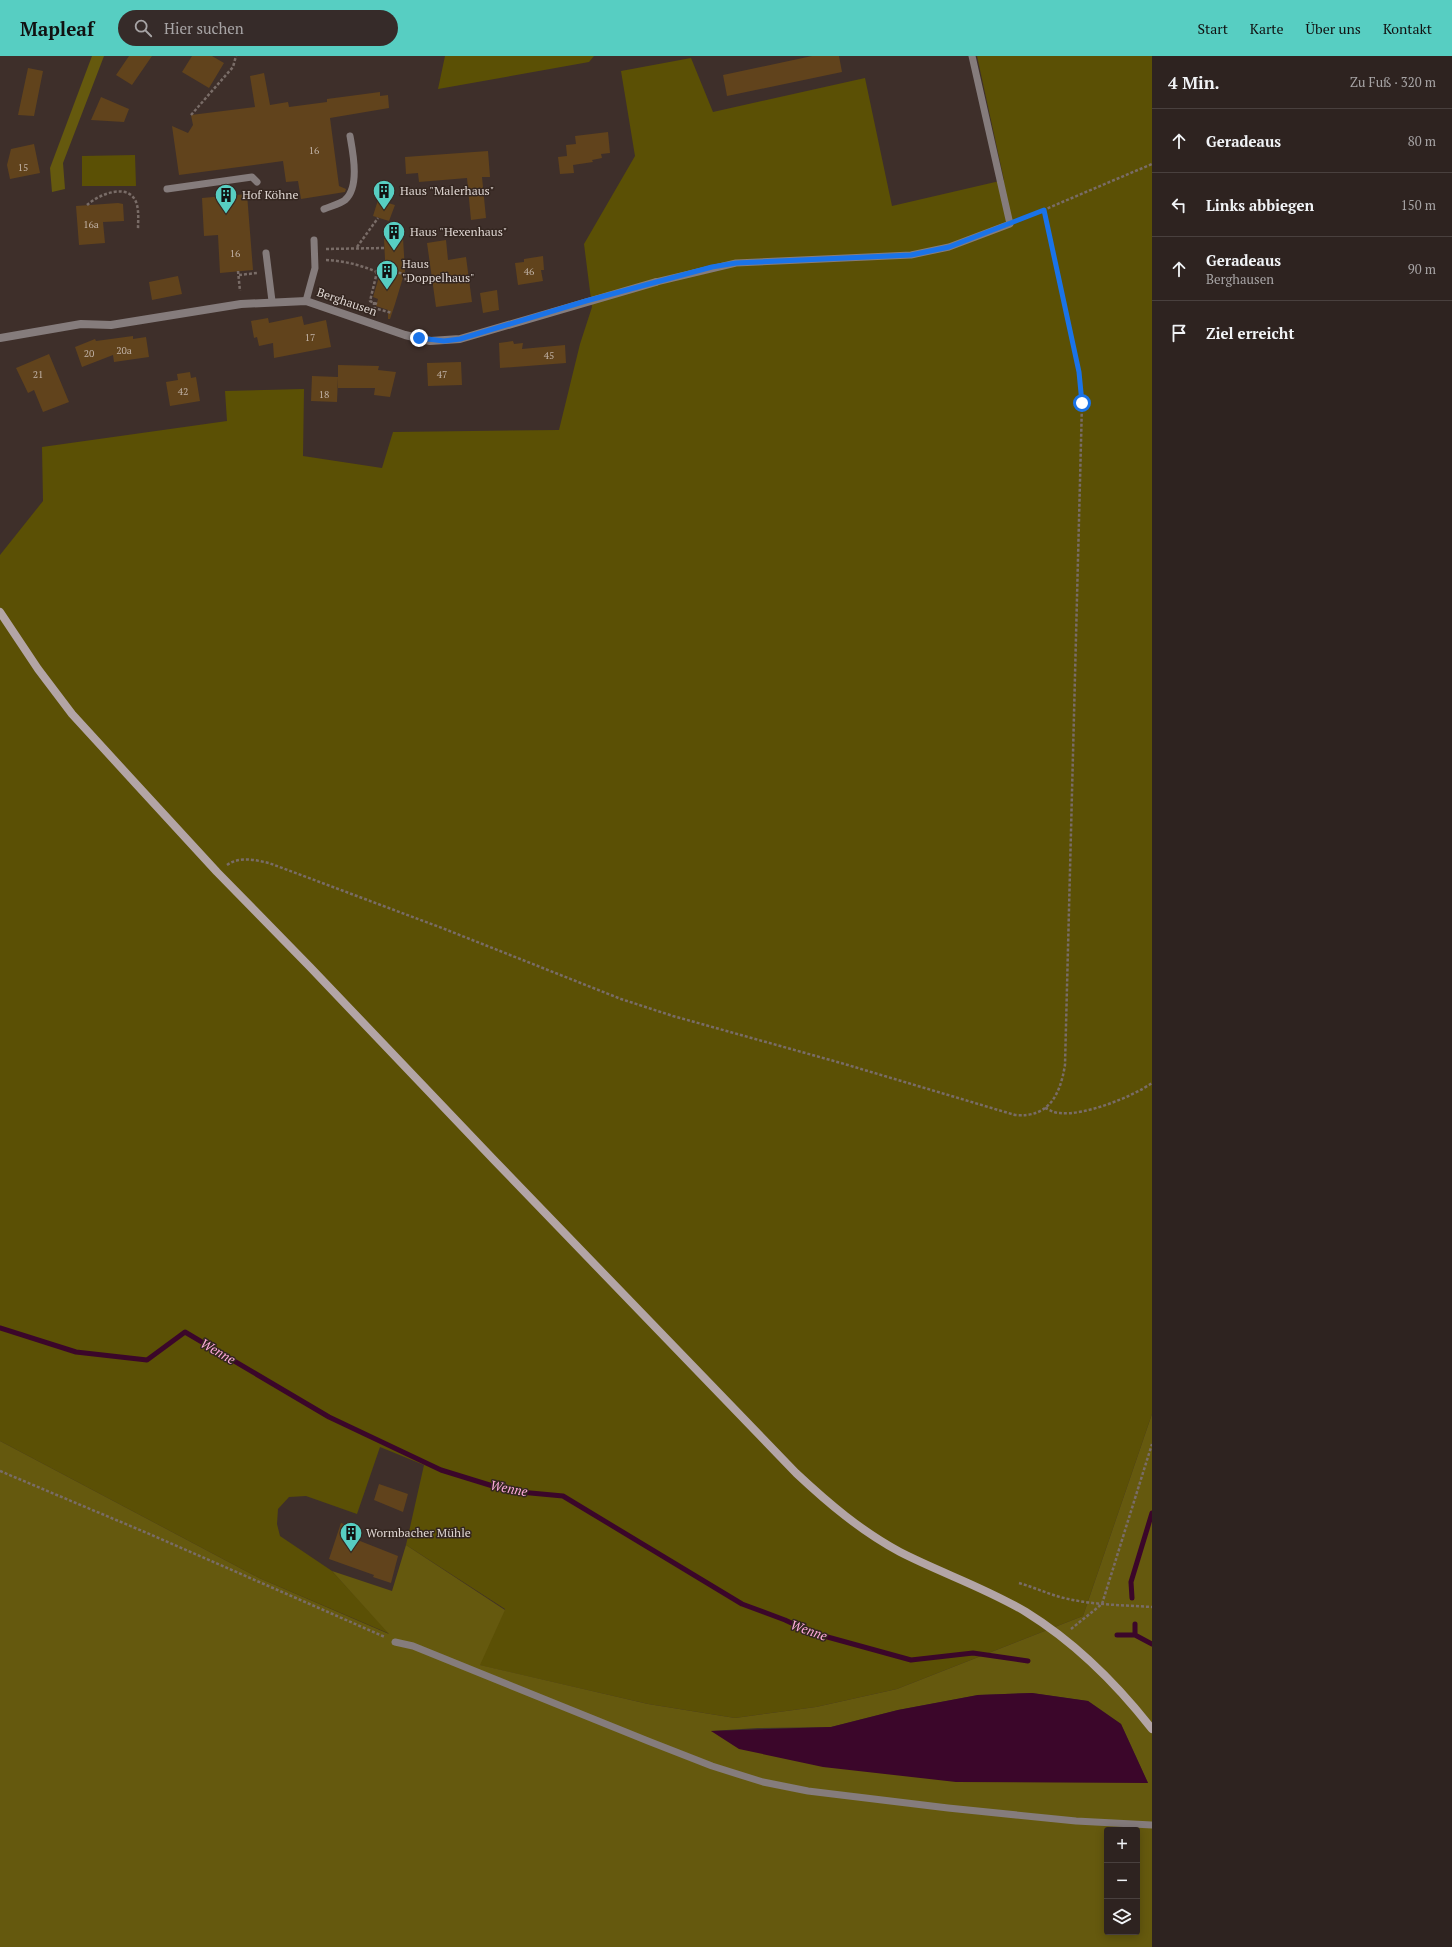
<!DOCTYPE html>
<html lang="de">
<meta charset="utf-8">
<style>
:root{--surface:#2e2320;--page:#362b29;--text:#f1f3f6;--muted:#a7a4a5;--line:#49403e;--accent:#57cec2}
body{margin:0;font-family:"PT Serif",serif;background:var(--page);color:var(--text)}
.controls{position:absolute;right:12px;bottom:12px;display:grid;overflow:hidden;border-radius:4px;box-shadow:0 2px 10px #0003}
.controls button{width:36px;height:36px;display:grid;place-items:center;padding:0;border:0;border-bottom:1px solid var(--line);background:var(--surface);color:var(--text);font:20px sans-serif}
.stop{position:absolute;width:12px;height:12px;margin:-9px;border:3px solid #1a73e8;border-radius:50%;background:#fff}
.stop.end{background:#1a73e8;border-color:#fff;box-shadow:0 1px 4px #0008}
.list{margin:0;padding:0;list-style:none}
h2{display:flex;justify-content:space-between;align-items:center;height:52px;margin:0;padding:0 16px;font-size:17px}
h2 small{font-size:13px;font-weight:400;color:var(--muted)}
.list li{display:grid;grid-template-columns:26px 1fr auto;gap:12px;align-items:center;box-sizing:border-box;height:64px;padding:0 16px;border-top:1px solid var(--line)}
.list b{display:block;font-size:15px;white-space:nowrap}
.list p{margin:0;font-size:13px;white-space:nowrap;color:var(--muted)}
.list em{font-size:13px;font-style:normal;color:var(--muted)}
.icon{flex:none;width:22px;height:22px;fill:none;stroke:currentColor;stroke-width:2;stroke-linecap:round;stroke-linejoin:round}
.map{position:relative;flex:none;width:1152px;height:1891px;overflow:hidden}
header{display:flex;align-items:center;gap:24px;box-sizing:border-box;height:56px;padding:0 20px;background:var(--accent);color:#111}
header strong{font-size:19px}
nav{display:flex;gap:22px;margin-inline-start:auto;font-size:14px}
.search{width:280px;height:36px;background:var(--page);display:flex;align-items:center;gap:10px;box-sizing:border-box;padding:0 14px;border-radius:22px;color:var(--muted);font-size:15px}
main{display:flex}
aside{flex:1;background:var(--surface)}
.map>svg:first-child{display:block}
.green{fill:#5b5005}
.forest{fill:#65590e;fill-rule:evenodd}
.water{fill:#3b062a}
.lines{fill:none;stroke-linecap:round;stroke-linejoin:round}
.stream{stroke:#3b062a;stroke-width:5}
.building{fill:#61431c}
.path{stroke:#796c67;stroke-width:2.5;stroke-dasharray:3 2;stroke-linecap:butt}
.lane{stroke:#857c7c;stroke-width:7}
.street{stroke:#857c7c;stroke-width:8}
.secondary{stroke:#b3a5a6;stroke-width:8}
.route{stroke:#1a73e8;stroke-width:5}
.labels{text-anchor:middle;stroke-width:3;stroke-linejoin:round;paint-order:stroke}
.number-label{font-size:10px;fill:#bfb0a4}
.poi-label{font-size:12px;fill:#ded5d1;stroke:#342620;text-anchor:start}
.street-label{font-size:12px;fill:#ded5d1;stroke:#342620}
.water-label{font-size:13px;font-style:italic;fill:#ffabdb;stroke:#342620}
</style>
<header>
<strong>Mapleaf</strong>
<div class="search"><svg class="icon" aria-label="search" viewBox="0 0 24 24"><circle cx="10" cy="10" r="6"/><path d="M15 15l6 6"/></svg>Hier suchen</div>
<nav><a>Start</a><a>Karte</a><a>Über uns</a><a>Kontakt</a></nav>
</header>
<main>
<div class="map">
<svg width="1152" height="1891" viewBox="0 0 1152 1891">
<rect width="100%" height="100%" fill="#3e2f2a"/>
<path class="green" d="M445,0h149l-5,6 -151,27z
M977,0h175v1358l-69,202 -186,73 -81,18 -81,11 -87,-14 -169,-39 26,-56 -99,-64 18,-80 -44,-18 -23,67 -51,-18 -17,1 -11,12 -1,15 3,12 52,35 58,63 -131,-56 -259,-137v-886l43,-54 -1,-54 185,-26 -2,-30 79,-2 -1,67 79,12 11,-36 166,-2 21,-86 12,-37 -8,-63 51,-88 -14,-85 70,-13 22,54 152,-34 27,128 112,-26z
M135,99l1,31h-54v-30z"/>
<path class="forest" d="M92,0h12l-41,107 2,26 -13,3 -2,-24z
M1152,1358v533h-1152v-506l259,137 130,56 -57,-63 60,20 14,-46 99,65 -25,55 168,39 87,14 81,-11 81,-18 186,-73zM1032,1637l56,8 33,23 27,59 -437,-52 47,-3 73,-1 67,-17 80,-15zM1107,1774h30v102h-30z"/>
<path class="water" d="M1032,1637l56,8 33,23 27,59 -192,-1 -133,-15 -84,-18 -28,-18 120,-4 67,-17 80,-15z"/>
<g class="lines">
<path class="stream" d="M0,1272l76,24 71,8 38,-28 144,85 112,53 68,21 54,5 179,108 43,16 28,13 98,27 62,-7 55,8
M1132,1542l-1,-16 21,-69
M1135,1568v11
M1117,1579h18l17,9"/>
</g>
<path class="building" d="M129,0h23l-20,29 -16,-10z
M192,0h20l12,7 -15,25 -27,-16z
M812,0h27l3,16 -115,24 -4,-21z
M28,12l15,3 -9,45 -16,-1z
M264,17l6,32 18,-3 1,5 38,-5v-3l53,-7v4l8,-1 1,13 -59,10 9,68 7,3 -1,3 -44,7 -3,-18 -12,1 -3,-21 -104,14 -7,-49 16,7 5,-8 -2,-10 64,-8 -5,-31z
M101,41l28,12 -5,13 -33,-2z
M608,76l2,21 -9,1 1,4 -10,2 1,2 -20,3 1,8 -14,1 -2,-17 9,-1 -1,-11 10,-1 -1,-8z
M34,88l6,29 -30,6 -3,-14 4,-16z
M488,95l2,26h-8l4,41 -15,2 -4,-42 -48,4 -1,-9 -12,1 -1,-17z
M247,138l6,76 -33,3 -2,-38 -14,1 -2,-38z
M378,144l17,5 -6,16 -16,-5z
M118,147l5,1 1,17 -21,1 2,21 -26,2 -3,-39z
M403,182l2,33 -10,33 -5,15h-2v-9l-12,-4 2,-7 -5,-2 6,-20 7,2 -2,-40z
M446,184l2,20 18,-3 6,45 -36,5 -9,-64z
M543,200l1,14h-3l2,11 -25,4 -3,-22 9,-1v-3z
M178,220l4,18 -30,6 -3,-18z
M497,234l2,20 -16,3 -3,-20z
M302,260l2,9 22,-5 5,27 -57,11 -1,-15 -14,3 -2,-9 -3,1 -3,-17 17,-3 1,5z
M133,280v3l13,-2 3,20 -35,5 -1,-7 -31,12 -7,-20 20,-8 1,2z
M513,285l1,3 9,-1 -1,6 43,-4 1,18 -66,5 -1,-25z
M49,298l20,48 -26,10 -9,-22 -6,3 -12,-25z
M461,306l1,23 -34,1 -1,-23z
M338,309l41,1 -1,4 18,2 -6,25 -16,-2 1,-7h-37z
M190,316l1,6 5,-1 4,24 -30,5 -4,-24 12,-2 -1,-6z
M312,320l26,1 -1,25 -26,-1z
M379,1428l29,10 -5,18 -29,-12z
M341,1467l17,6 -3,10 43,17 -7,27 -18,-6 1,-2 -45,-16z"/>
<g class="lines">
<path class="path" d="M191,59l42,-48 3,-11
M87,149c12,-11 44,-24 50,0 2,8 1,17 1,25
M1020,164l132,-56
M357,191l21,-29
M326,193l59,-1
M326,204c21,1 43,7 61,17
M238,215l2,20
M239,219l18,-2
M384,219l11,-3 10,2 1,8
M374,246v6l18,5
M377,248l-7,-3 7,-29
M227,809c13,-9 28,-5 42,-2l173,65 179,71 52,17 168,47 174,52c34,3 45,-20 50,-50l17,-662 -3,-31 -35,-162
M1045,1052c5,2 9,5 15,5 24,3 72,-16 92,-30
M0,1415l147,62 238,104
M1019,1527c14,4 27,10 41,14 30,8 61,8 92,10
M1071,1573l31,-25 50,-160"/>
<path class="lane" d="M167,133l85,-12 5,5
M324,153c7,-3 16,-5 21,-9 15,-13 8,-47 5,-64
M266,197l6,48
M656,226l80,-19 175,-8 38,-8 61,-23 -38,-168
M306,245l9,-33 -1,-28
M395,1586l18,4 235,95 64,25 51,16 45,9 140,17 128,13 76,4"/>
<path class="street" d="M0,282l81,-14 30,1 130,-21 65,-3 99,34 25,6 30,-2 196,-57"/>
<path class="secondary" d="M0,556l38,57 34,45 65,71 80,87 93,95 184,193 302,313c32,30 65,58 104,79 41,21 86,36 126,60 50,31 90,71 126,117"/>
</g>
<g class="lines">
<path class="route" d="M419,282l25,3 16,-2 126,-38 126,-34 24,-4 175,-8 38,-8 95,-37 35,162 3,31"/>
</g>
<defs>
<g id="building-pin" transform="scale(1.15)"><path d="M0 17L-7.5 6A9.5 9.5 0 1 1 7.5 6Z" fill="#57cec2" stroke="#342620"/><path d="M-4-6H4V6H1V3H-1V6H-4ZM-2.5-4.3h1.7v1.8h-1.7ZM.8-4.3h1.7v1.8H.8ZM-2.5-1h1.7V.8h-1.7ZM.8-1h1.7V.8H.8Z" fill="#111"/></g>
</defs>
<g fill-rule="evenodd">
<use href="#building-pin" x="384" y="135"/>
<use href="#building-pin" x="226" y="139"/>
<use href="#building-pin" x="394" y="176"/>
<use href="#building-pin" x="387" y="215"/>
<use href="#building-pin" x="351" y="1477"/>
</g>
<g class="labels">
<g class="number-label">
<text x="314" y="98">16</text>
<text x="23" y="115">15</text>
<text x="91" y="172">16a</text>
<text x="235" y="201">16</text>
<text x="529" y="219">46</text>
<text x="310" y="285">17</text>
<text x="124" y="298">20a</text>
<text x="89" y="301">20</text>
<text x="549" y="303">45</text>
<text x="38" y="322">21</text>
<text x="442" y="322">47</text>
<text x="183" y="339">42</text>
<text x="324" y="342">18</text>
</g>
<g class="poi-label">
<text x="400" y="139">Haus "Malerhaus"</text>
<text x="242" y="143">Hof Köhne</text>
<text x="410" y="180">Haus "Hexenhaus"</text>
<text x="402" y="212">Haus<tspan x="402" dy="14">"Doppelhaus"</tspan></text>
<text x="366" y="1481">Wormbacher Mühle</text>
</g>
<g class="street-label">
<text transform="translate(347 246) rotate(19)" y="4">Berghausen</text>
</g>
<g class="water-label">
<text transform="translate(218 1295) rotate(30)" y="5">Wenne</text>
<text transform="translate(509 1432) rotate(11)" y="5">Wenne</text>
<text transform="translate(809 1574) rotate(19)" y="5">Wenne</text>
</g>
</g>
</svg>
<div class="controls">
<button>+</button>
<button>−</button>
<button><svg class="icon" aria-label="layers" viewBox="0 0 24 24"><path d="M12 4l9 5-9 5-9-5zM3 14l9 5 9-5"/></svg></button>
</div>
<div class="stop" style="left:1082px;top:347px"></div>
<div class="stop end" style="left:419px;top:282px"></div>
</div>
<aside>
<h2>4 Min.<small>Zu Fuß · 320 m</small></h2>
<ul class="list">
<li><svg class="icon" aria-label="ahead" viewBox="0 0 24 24"><path d="M12 20V5M6 11l6-6 6 6"/></svg><div><b>Geradeaus</b></div><em>80 m</em></li>
<li><svg class="icon" aria-label="left" viewBox="0 0 24 24"><path d="M17 20v-9H6M10 6l-5 5 5 5"/></svg><div><b>Links abbiegen</b></div><em>150 m</em></li>
<li><svg class="icon" aria-label="ahead" viewBox="0 0 24 24"><path d="M12 20V5M6 11l6-6 6 6"/></svg><div><b>Geradeaus</b><p>Berghausen</p></div><em>90 m</em></li>
<li><svg class="icon" aria-label="arrive" viewBox="0 0 24 24"><path d="M6 21V4h12l-3 4 3 4H6"/></svg><div><b>Ziel erreicht</b></div></li>
</ul>
</aside>
</main>
